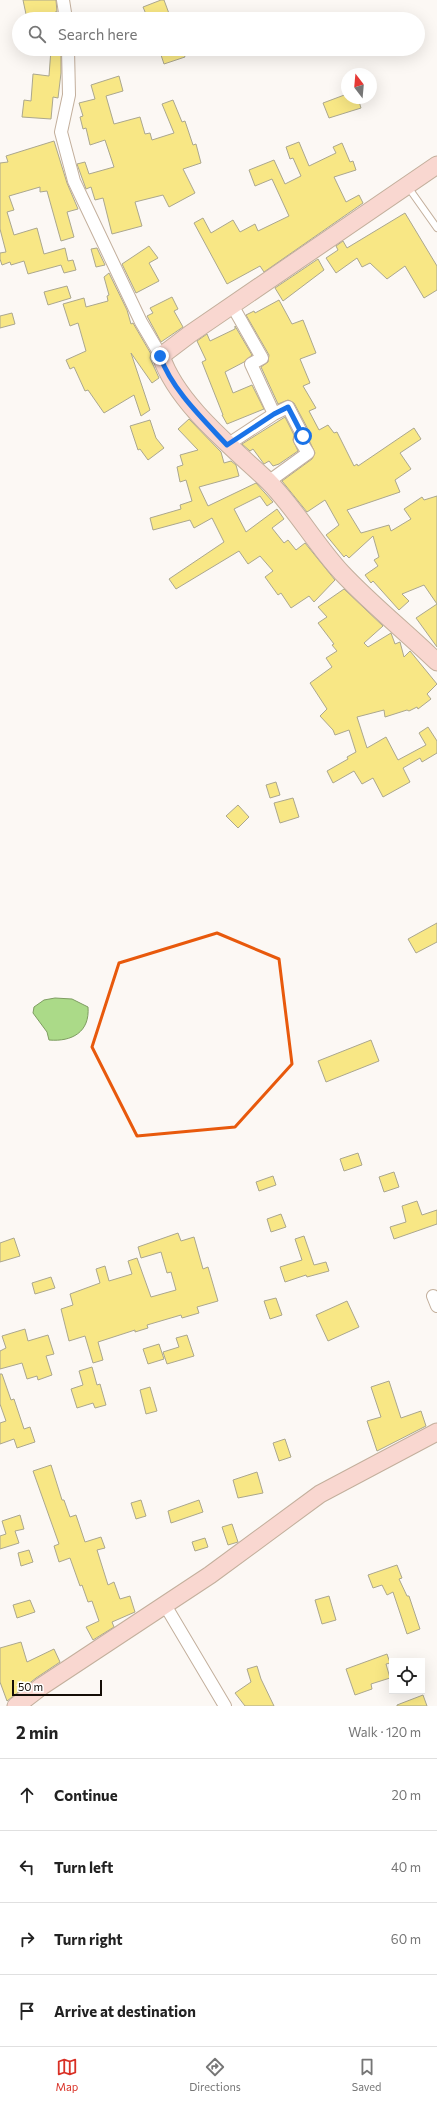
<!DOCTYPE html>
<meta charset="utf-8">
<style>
:root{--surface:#fff;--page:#f2f2f2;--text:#222;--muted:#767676;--line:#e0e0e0;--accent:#d93025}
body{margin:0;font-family:Commissioner,sans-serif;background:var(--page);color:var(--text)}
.controls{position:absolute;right:12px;bottom:12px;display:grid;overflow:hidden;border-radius:0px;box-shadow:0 4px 16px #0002}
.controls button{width:36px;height:36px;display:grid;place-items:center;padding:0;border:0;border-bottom:1px solid var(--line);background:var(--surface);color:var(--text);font:20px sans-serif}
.compass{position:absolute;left:341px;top:68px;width:36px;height:36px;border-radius:50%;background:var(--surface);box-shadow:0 4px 16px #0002;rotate:344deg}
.scale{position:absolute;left:12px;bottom:10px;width:90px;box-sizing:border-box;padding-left:4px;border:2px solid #150e07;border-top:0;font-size:11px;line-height:14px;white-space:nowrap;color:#150e07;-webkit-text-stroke:3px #fff;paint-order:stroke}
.stop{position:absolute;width:12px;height:12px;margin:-9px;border:3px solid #1a73e8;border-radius:50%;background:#fff}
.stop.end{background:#1a73e8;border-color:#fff;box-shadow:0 1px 4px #0008}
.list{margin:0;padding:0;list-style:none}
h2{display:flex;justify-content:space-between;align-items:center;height:52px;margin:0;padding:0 16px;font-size:17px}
h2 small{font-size:13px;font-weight:400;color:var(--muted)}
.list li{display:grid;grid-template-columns:26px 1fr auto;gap:12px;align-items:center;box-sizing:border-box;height:72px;padding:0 16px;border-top:1px solid var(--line)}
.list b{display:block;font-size:15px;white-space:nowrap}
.list em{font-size:13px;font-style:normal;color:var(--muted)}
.icon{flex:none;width:22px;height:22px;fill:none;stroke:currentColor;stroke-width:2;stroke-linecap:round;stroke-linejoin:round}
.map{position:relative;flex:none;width:437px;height:1706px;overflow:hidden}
.search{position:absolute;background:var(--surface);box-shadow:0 4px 16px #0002;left:12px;right:12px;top:12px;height:44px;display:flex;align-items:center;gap:10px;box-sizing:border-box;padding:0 14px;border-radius:22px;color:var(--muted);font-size:15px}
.sheet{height:340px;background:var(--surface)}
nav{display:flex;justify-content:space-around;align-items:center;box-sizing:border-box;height:56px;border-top:1px solid var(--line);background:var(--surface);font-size:11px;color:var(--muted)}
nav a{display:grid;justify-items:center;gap:2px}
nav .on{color:var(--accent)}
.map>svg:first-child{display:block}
.water{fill:#abda88;stroke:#7e9d61}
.building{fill:#f8e785;stroke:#aba78e}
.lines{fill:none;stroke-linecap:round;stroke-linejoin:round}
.lane-casing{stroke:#c3af9c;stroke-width:8}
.street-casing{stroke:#c3af9c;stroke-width:14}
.secondary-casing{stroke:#c3af9c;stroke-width:19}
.lane{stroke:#fff;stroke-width:6}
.street{stroke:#fff;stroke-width:12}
.secondary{stroke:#f9d7d0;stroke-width:17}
.route{stroke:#1a73e8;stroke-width:5}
.marked{fill:none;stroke:#e8590c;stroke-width:3;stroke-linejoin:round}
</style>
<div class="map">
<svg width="437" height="1706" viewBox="0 0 437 1706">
<rect width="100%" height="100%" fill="#fcf8f4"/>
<path class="water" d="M55,998l17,1 16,8c2,25 -16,35 -39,33l-2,-8 -14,-19 1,-6 10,-7z"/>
<path class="building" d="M23,0h33l1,12h-2v7h-28z
M161,0h3l7,19h-23l-5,-12z
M51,49h10v24l-3,25 -5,-1 -2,22 -29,-2 2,-17 7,1 2,-27 16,2z
M159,49h23l3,8 -21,7z
M119,76l4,15 -17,5 8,28 26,-7 5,17 5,-1 2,7 22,-7 -12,-29 11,-4 9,22 3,-1 8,24 3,-1 5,19 -18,6 12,24 -26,14 -6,-12 -28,7 7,24 -30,8 -9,-36 -8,2 -4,-13 -5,2 -9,-25 8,-2 4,12 25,-7 -9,-27 -15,5 -4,-17 -3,1 -3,-12 3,-1 -4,-13 16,-4 -4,-14z
M347,94v4h11l3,10 -32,10 -6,-15z
M54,141l13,42 11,26 -11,3 7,25 -13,4 -14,-50 -7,1v-5l-31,9 5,14 -7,2 7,23 23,-7 7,26 21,-6 3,13 5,-1 3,10 -12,3 -3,-8 -33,9 -4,-13 -13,4 -1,-3 -8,3 -2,-6v-6l6,-1 -6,-23v-66l8,-1 -2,-6z
M299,142l10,24 27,-13 -3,-6 9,-4 8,19 3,-1 3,9 -22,7 12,25 13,-7 4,8 -99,69 -4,-6 -33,18 -33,-61 9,-5 8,15 22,-13 7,12 15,-8 3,7 31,-15 -17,-37 -17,7 -6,-16 25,-10 11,24 16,-8 -8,-18 -3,1 -4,-12z
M405,213l32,53v24l-13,8 -19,-32 -18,13 -17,-16 -8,4 -5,-9 -21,15 -10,-15 12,-8 -2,-4 7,-5 4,7z
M149,246l9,12 -9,5 10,18 -23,12 -14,-29z
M97,248l8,17 -9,2 -5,-18z
M318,259l6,11 -41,31 -8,-13z
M109,273l18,37 4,14 2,-1 18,31 -1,4 9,20 -7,5 -21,-30 19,57 -9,6 -7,-21 -30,18 -16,-23 -3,1 -11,-24 -4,2 -4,-9 20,-9 -8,-28 -8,3 -7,-22 21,-6 2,9 22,-6 -1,-5 2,-1 -5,-18z
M67,286l4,12 -23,7 -4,-13z
M172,297l6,12 -4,2 9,16 -22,15 -14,-26 6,-3 -3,-5z
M279,300l13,24 11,-4 13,33 -16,6 10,24 -7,3 13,22 -7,3 10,19 9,-5 6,8 3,-1 17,34 3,-2 1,2 56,-38 7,11 -21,14 11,16 -16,11 5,12 -53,18 14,23 28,-8 2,6 20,-12 -7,-10 18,-12 2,3 13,-4v151l-21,-29 21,-14 -13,-19 -22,9 7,7 -10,9 -26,-29 -2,2 -6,-8 13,-9 -4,-6 5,-3 -6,-21 -24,22 -3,-3 -2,2 -18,-22 13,-10 -14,-25 -18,12 -25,-31 30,-22 3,-6 -6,-13 1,-7 -16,-30 -6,-3 -10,4 -17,-37 7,-5 1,-7 -23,-40 8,-4 1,2z
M12,313l3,11 -15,4v-12z
M235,326l17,29 -8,7 -19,10 8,21 19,-8 12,24 -37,15 -5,-9h1l-21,-53 4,-2 -9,-19 10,-7 3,7 25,-12z
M285,417l9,18 -1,5 5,11 -19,13 -6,2 -4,-5 -5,3 -11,-15 -3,2 -8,-7z
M189,419l32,33 3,11 7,-2 5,4 3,11 -40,11 9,19 48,-23 17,19 -6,4 -7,-10 -26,13 12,23 31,-23 7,10 -12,9 12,15 4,-3 8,10 9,-7 30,37 -21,22 -5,-6 -18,12 -10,-15 -3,2 -13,-18 8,-6 -13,-15 -12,8 -9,-13 -63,38 -7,-10 55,-37 -12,-24 -18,10 -4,-8 -37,10 -3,-12 31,-9 -1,-4 12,-4 -6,-21 -6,2 -3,-15 6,-2 -3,-10 18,-5 -20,-21z
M150,420l6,18 8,10 -16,12 -8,-11 -2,1 -8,-24z
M344,589l39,37 -19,17 4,4 23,-14 4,11 5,-2 4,15 6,-6 27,33 -10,10 4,5 -13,10 -1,-2 -8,4 -2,-1 -22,7 -1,-7 -27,7 10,31 19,-11 12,23 28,-15 -7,-12 9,-6 9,14v12l-15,9 -2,-4 -17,10 7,14 -27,15 -10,-19 -11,6 -8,-13 -21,12 -6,-12 21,-12 -1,-2 9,-5 -7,-22 -14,5 -2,-5 -13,-14 7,-7 -17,-26 22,-16 -6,-9 11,-7 -5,-6 2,-1 -16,-21 9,-6 -9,-10z
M276,782l4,13 -10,3 -4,-13z
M293,798l6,19 -19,6 -6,-20z
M238,805l11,12 -11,11 -12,-12z
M437,923v19l-21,11 -8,-14z
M371,1040l8,21 -53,21 -8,-21z
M358,1153l4,12 -18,6 -4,-12z
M394,1172l5,15 -15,5 -5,-15z
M273,1176l3,9 -17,6 -3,-9z
M417,1201l5,14 15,-5v14l-43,15 -4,-12 16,-5 -4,-16z
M281,1214l5,13 -15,5 -4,-13z
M178,1233l3,8 13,-4 9,32 5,-2 10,34 -21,6 2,6 -17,5 -1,-3 -34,10 1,3 -13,4v-2l-37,12 5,18 -10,3 -8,-27 -16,5 -8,-32 12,-4 -3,-11 30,-11 -4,-14 9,-3 4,15 23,-7 -4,-13 9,-3 14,39 25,-7 -5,-18 -4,1 -6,-21 -20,6 -3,-11z
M304,1236l10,29 12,-3 3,9 -22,6 -1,-2 -21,7 -5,-15 22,-7 -7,-21z
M14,1238l6,18 -20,6v-19z
M51,1277l4,11 -20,6 -3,-11z
M276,1298l6,17 -12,4 -6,-18z
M347,1301l12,26 -31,14 -12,-26z
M25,1329l3,12 20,-6 6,19 -8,2 6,19 -14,5 -1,-4 -10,3 -5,-16 -22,6v-18l6,-3 -4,-12z
M187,1335l7,21 -27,8 -4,-12 16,-5 -3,-9z
M159,1344l5,15 -16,5 -5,-15z
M92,1367l5,18 3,-1 6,21 -11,3 -2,-5 -16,5 -6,-19 12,-4 -4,-14z
M0,1374h2l9,26 3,-1 10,30 6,-2 5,15 -18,6 -3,-9 -14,5v-21l6,-2 -6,-17z
M389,1381l12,37 20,-7 5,15 -49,25 -10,-30 14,-4 -10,-30z
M150,1387l7,24 -11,3 -6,-24z
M285,1439l6,18 -12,4 -6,-18z
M51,1465l11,35h2l6,17 6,-2 9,27 16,-5 4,11 -8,2 11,35 6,-3 6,17 10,-3 5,16 -23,10 2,5 -21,13 -7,-13 13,-6 -7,-20 -4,1 -6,-17 -2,1 -10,-28 -11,4 -5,-16 5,-2 -26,-73z
M257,1472l6,21 -25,5 -5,-18z
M141,1500l5,16 -10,3 -5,-16z
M199,1500l4,12 -32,11 -3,-12z
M20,1515l4,14 -9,2 4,12 -19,6v-13l6,-2 -4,-13z
M232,1524l6,18 -10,3 -6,-18z
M205,1538l3,9 -13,4 -3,-9z
M29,1550l4,12 -12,4 -3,-13z
M397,1565l5,13 -3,1 8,17h2l11,33 -13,5 -14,-42 -6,3 -5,-10 -9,3 -5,-13z
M329,1596l7,24 -14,4 -7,-24z
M30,1600l5,12 -18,6 -4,-13z
M21,1642l6,20 27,-13 6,13 -24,16 -29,23 -7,-19v-34z
M387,1654l3,9 -4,1 4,14 -19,6 1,5 -17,6 -9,-26z
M257,1666l4,13 13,27h-29l-10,-13 16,-11 -4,-13z
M423,1695l4,11h-30v-1z"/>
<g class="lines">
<g class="lane-casing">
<path id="lane" d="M408,187l29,41"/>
</g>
<g class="street-casing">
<path id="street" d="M63,0l3,19
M68,49l1,46 -8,37 13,49 67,141 20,34
M227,445l47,-31 -23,-50 11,-6 -30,-53
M268,482l40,-29 -8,-13 3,-4 -15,-29 -14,7
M433,1296l4,10
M165,1605l60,101"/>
</g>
<g class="secondary-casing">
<path id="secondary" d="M437,165l-247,169 -29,22c16,48 71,91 107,125 28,28 47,63 74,92 29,31 64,59 95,89
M16,1706l26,-20 168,-111 110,-81 117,-62"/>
</g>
<use href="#lane" class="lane"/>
<use href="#street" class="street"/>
<use href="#secondary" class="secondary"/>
</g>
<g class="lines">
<path class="route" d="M160,356c12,34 43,63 67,89l47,-31 14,-7 15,29"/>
</g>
<path class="marked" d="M217,933l62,26 13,105 -57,63 -98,9 -45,-89 27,-84z"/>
</svg>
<div class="controls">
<button><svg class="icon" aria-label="locate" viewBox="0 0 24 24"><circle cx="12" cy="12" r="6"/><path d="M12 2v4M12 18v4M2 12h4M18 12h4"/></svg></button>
</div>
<svg class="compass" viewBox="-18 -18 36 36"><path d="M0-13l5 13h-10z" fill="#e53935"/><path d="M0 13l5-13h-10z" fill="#767676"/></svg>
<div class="scale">50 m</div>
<div class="stop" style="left:303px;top:436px"></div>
<div class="stop end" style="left:160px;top:356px"></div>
<div class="search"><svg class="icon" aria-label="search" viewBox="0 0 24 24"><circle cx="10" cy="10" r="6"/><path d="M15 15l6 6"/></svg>Search here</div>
</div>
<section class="sheet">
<h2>2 min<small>Walk · 120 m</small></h2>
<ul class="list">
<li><svg class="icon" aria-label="ahead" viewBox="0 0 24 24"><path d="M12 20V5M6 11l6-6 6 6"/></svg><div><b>Continue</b></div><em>20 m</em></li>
<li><svg class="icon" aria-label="left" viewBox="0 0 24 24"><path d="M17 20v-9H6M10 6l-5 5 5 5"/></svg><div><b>Turn left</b></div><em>40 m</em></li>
<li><svg class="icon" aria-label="right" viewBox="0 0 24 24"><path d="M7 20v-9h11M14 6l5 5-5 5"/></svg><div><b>Turn right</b></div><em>60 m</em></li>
<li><svg class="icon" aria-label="arrive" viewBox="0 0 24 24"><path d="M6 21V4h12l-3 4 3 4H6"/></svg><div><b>Arrive at destination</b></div></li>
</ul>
</section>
<nav>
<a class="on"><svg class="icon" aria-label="map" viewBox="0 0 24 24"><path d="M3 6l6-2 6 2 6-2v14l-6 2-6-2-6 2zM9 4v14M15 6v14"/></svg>Map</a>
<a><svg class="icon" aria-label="directions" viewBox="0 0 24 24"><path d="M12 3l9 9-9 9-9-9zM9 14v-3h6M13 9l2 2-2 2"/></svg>Directions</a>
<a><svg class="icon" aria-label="saved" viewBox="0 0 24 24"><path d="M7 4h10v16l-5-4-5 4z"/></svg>Saved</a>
</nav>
